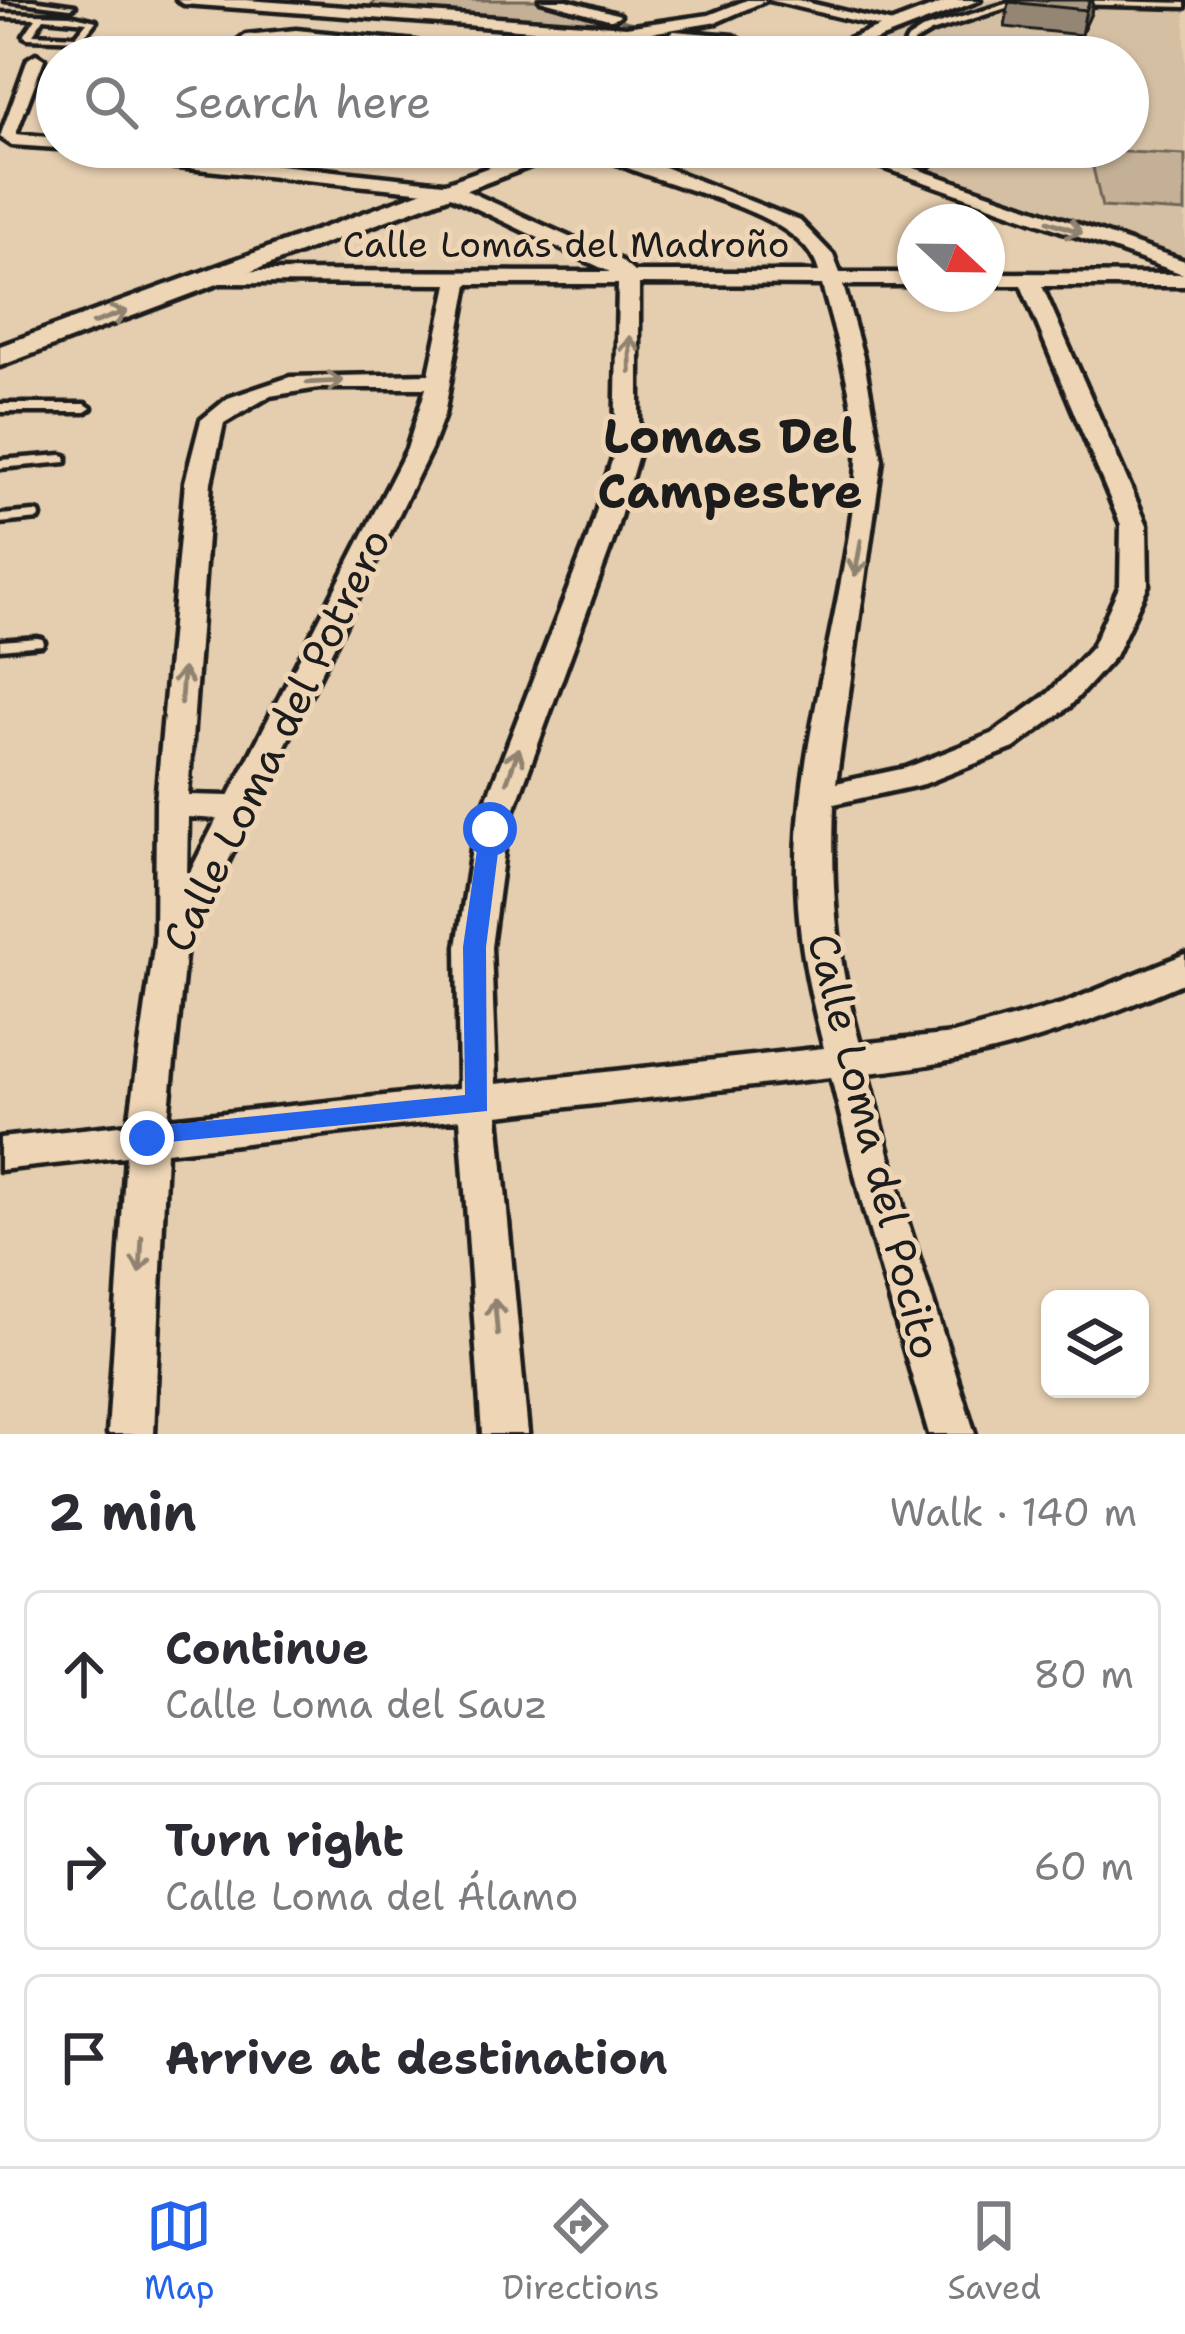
<!DOCTYPE html>
<meta charset="utf-8">
<style>
:root{--surface:#fff;--page:#f2f2f3;--text:#2b2b33;--muted:#7c7c81;--line:#e1e1e2;--accent:#2563eb}
body{margin:0;font-family:"Shantell Sans",sans-serif;background:var(--page);color:var(--text)}
.controls{position:absolute;right:36px;bottom:36px;display:grid;overflow:hidden;border-radius:18px;box-shadow:0 3px 9px #0004}
.controls button{width:108px;height:108px;display:grid;place-items:center;padding:0;border:0;border-bottom:3px solid var(--line);background:var(--surface);color:var(--text);font:60px sans-serif}
.compass{position:absolute;left:897px;top:204px;width:108px;height:108px;border-radius:50%;background:var(--surface);box-shadow:0 3px 9px #0004;rotate:112deg}
.stop{position:absolute;width:36px;height:36px;margin:-27px;border:9px solid #2563eb;border-radius:50%;background:#fff}
.stop.end{background:#2563eb;border-color:#fff;box-shadow:0 3px 12px #0008}
.list{margin:0;padding:0;list-style:none}
h2{display:flex;justify-content:space-between;align-items:center;height:156px;margin:0;padding:0 48px;font-size:51px}
h2 small{font-size:39px;font-weight:400;color:var(--muted)}
.list li{display:grid;grid-template-columns:78px 1fr auto;gap:36px;align-items:center;box-sizing:border-box;height:168px;margin:0 24px 24px;padding:0 24px;border:3px solid var(--line);border-radius:18px}
.list b{display:block;font-size:45px;white-space:nowrap}
.list p{margin:0;font-size:39px;white-space:nowrap;color:var(--muted)}
.list em{font-size:39px;font-style:normal;color:var(--muted)}
.icon{flex:none;width:66px;height:66px;fill:none;stroke:currentColor;stroke-width:2;stroke-linecap:round;stroke-linejoin:round}
.map{position:relative;flex:none;width:1185px;height:1434px;overflow:hidden}
.search{position:absolute;background:var(--surface);box-shadow:0 3px 9px #0004;left:36px;right:36px;top:36px;height:132px;display:flex;align-items:center;gap:30px;box-sizing:border-box;padding:0 42px;border-radius:66px;color:var(--muted);font-size:45px}
.sheet{height:732px;background:var(--surface)}
nav{display:flex;justify-content:space-around;align-items:center;box-sizing:border-box;height:168px;border-top:3px solid var(--line);background:var(--surface);font-size:33px;color:var(--muted)}
nav a{display:grid;justify-items:center;gap:6px}
nav .on{color:var(--accent)}
.map>svg:first-child{display:block}
.built{fill:#d4bfa3}
.green{fill:#c3b096;stroke:#706659;stroke-width:3}
.lines{fill:none;stroke-linecap:round;stroke-linejoin:round}
.lane-casing{stroke:#1c1c1c;stroke-width:9}
.street-casing{stroke:#1c1c1c;stroke-width:9}
.secondary-casing{stroke:#1c1c1c;stroke-width:9}
.lane{fill:#edd5b5;fill-rule:evenodd}
.street{fill:#edd5b5;fill-rule:evenodd}
.secondary{fill:#edd5b5;fill-rule:evenodd}
.wall{fill:#948673;stroke:#1c1c1c;stroke-width:3}
.shaded-wall{fill:#786d5e;stroke:#1c1c1c;stroke-width:3}
.building{fill:#ac9c86;stroke:#1c1c1c;stroke-width:3}
.oneway{stroke:#8f8270}
.route{fill:#2563eb}
.labels{text-anchor:middle;stroke-width:10;stroke-linejoin:round;paint-order:stroke}
.far-street-label{font-size:36px;fill:#1c1c1c;stroke:#edd5b5}
.street-label{font-size:42px;fill:#1c1c1c;stroke:#edd5b5}
.quarter-label{font-size:48px;font-weight:bold;fill:#1c1c1c;stroke:#edd5b5}
</style>
<div class="map">
<svg width="1185" height="1434" viewBox="0 0 1185 1434">
<rect width="100%" height="100%" fill="#e5ceaf"/>
<filter id="ink" filterUnits="userSpaceOnUse"><feTurbulence type="fractalNoise" baseFrequency=".00833" numOctaves="2"/><feDisplacementMap in="SourceGraphic" scale="24" xChannelSelector="R" yChannelSelector="G"/><feConvolveMatrix kernelMatrix="1 2 1 2 8 2 1 2 1" color-interpolation-filters="sRGB"/></filter>
<g filter="url(#ink)">
<path class="built" d="M975,0h210v260l-337,-113h280v-90h-309z"/>
<path class="green" d="M376,0h162l100,24 -10,5 -260,-20z
M1089,150l96,5v57l-83,-5z"/>
<g class="lines">
<g class="lane-casing">
<path id="lane" d="M5,0h27l43,6 -4,2z
M1019,0l9,1 -97,31 -17,10 -8,15h-8l10,-18 17,-11z
M1069,0l116,3v4l-113,-3z
M0,13l70,2 26,6 -15,19 -53,-2 -4,-2 12,-18 -36,-1zM44,18l43,4 -11,14 -43,-2z
M874,147h15l37,11 4,-11h10l-6,15 -5,3z
M0,404h85l6,4 -6,4h-85z
M62,455l4,1v6l-66,6v-8z
M34,512l5,1 1,3 -1,3 -39,4v-8z
M37,638l5,1 2,3 -2,3 -42,4v-8z"/>
</g>
<g class="street-casing">
<path id="street" d="M177,0h69l380,27 83,-12 38,-15h20l-50,22 -91,15 -442,-33z
M540,0h27l53,15 -8,5z
M769,0h28l108,26 -8,5z
M296,30l120,12 47,15 -167,-18 -38,2 -24,16h-18l30,-22z
M674,31l59,5 8,5 -8,5 -65,-7 -2,-3z
M36,54l8,5 -28,75 41,4v9h6l-6,1 -45,-3 -12,-8 28,-78z
M79,147h38l335,37 168,76 14,12h185c-18,-71 -177,-83 -230,-125h25l186,74 33,34 7,18h75v12h-72l21,76 18,99 -46,323 70,-15 86,-34 57,-41 43,-46 28,-62 1,-60 -100,-240h-34v-12l196,1 -357,-127h27l332,114v25h-143l105,239 1,60 -33,71 -46,51 -55,41 -90,36 -90,20c-3,92 2,151 26,240l93,-10 112,-31 120,-49v28c-111,48 -196,78 -317,91l36,138 71,223h-46l-65,-223 -33,-134 -333,38 30,319h-46l-22,-315 -294,33 -12,282h-46l18,-278 -126,14v-32l129,-14 26,-183 1,-139 29,-320 16,-62 27,-22 62,-21 139,-3 19,-90 -231,-1 -10,-6 10,-6 393,1 -164,-78 -289,-29zM468,284h150l-3,167 -27,87 -113,291 -18,118 2,141 -291,31 18,-172 245,-498 13,-34zM639,284l183,1c13,49 38,130 35,178 -9,146 -69,295 -59,442 3,49 14,96 26,143l-328,36 -5,-137 16,-118 107,-291 25,-87zM319,388h107l-19,61 -178,347 -41,-1 23,-313 13,-59 46,-27zM188,817l29,2 -30,59z"/>
</g>
<g class="secondary-casing">
<path id="secondary" d="M950,0h30l-147,57h-32z
M544,147h37l-581,219v-20z"/>
</g>
<use href="#lane" class="lane"/>
<use href="#street" class="street"/>
<use href="#secondary" class="secondary"/>
</g>
<path class="wall" d="M1093,0l-2,13 -10,22 -76,-8 4,-25z"/>
<path class="shaded-wall" d="M1090,0h3l-2,13 -10,22 5,-25z"/>
<path class="building" d="M1010,0h80l-4,10 -77,-8z"/>
<defs><path id="oneway-shaft" d="M-6 0H5M1.5-3L5.5 0L1.5 3" fill="none" stroke-width="1.6" stroke-linecap="round" stroke-linejoin="round" transform="scale(3)"/></defs>
<g class="oneway">
<use href="#oneway-shaft" transform="translate(1065 227) rotate(19)"/>
<use href="#oneway-shaft" transform="translate(110 317) rotate(-20)"/>
<use href="#oneway-shaft" transform="translate(630 354) rotate(-91)"/>
<use href="#oneway-shaft" transform="translate(325 382) rotate(-3)"/>
<use href="#oneway-shaft" transform="translate(858 558) rotate(100)"/>
<use href="#oneway-shaft" transform="translate(182 686) rotate(-86)"/>
<use href="#oneway-shaft" transform="translate(513 765) rotate(-70)"/>
<use href="#oneway-shaft" transform="translate(141 1255) rotate(93)"/>
<use href="#oneway-shaft" transform="translate(496 1317) rotate(-95)"/>
</g>
</g>
<path class="route" d="M490,821l11,8 -15,118 1,164 -349,34v-15l9,-3 318,-32 -2,-148 17,-118z"/>
<g class="labels">
<g class="far-street-label">
<text x="566" y="257">Calle Lomas del Madroño</text>
</g>
<g class="street-label">
<text transform="translate(276 740) rotate(-64)" y="15">Calle Loma del Potrero</text>
<text transform="translate(875 1146) rotate(76)" y="15">Calle Loma del Pocito</text>
</g>
<g class="quarter-label">
<text x="730" y="453">Lomas Del<tspan x="730" dy="55">Campestre</tspan></text>
</g>
</g>
</svg>
<div class="controls">
<button><svg class="icon" aria-label="layers" viewBox="0 0 24 24"><path d="M12 4l9 5-9 5-9-5zM3 14l9 5 9-5"/></svg></button>
</div>
<svg class="compass" viewBox="-18 -18 36 36"><path d="M0-13l5 13h-10z" fill="#e53935"/><path d="M0 13l5-13h-10z" fill="#7c7c81"/></svg>
<div class="stop" style="left:490px;top:829px"></div>
<div class="stop end" style="left:147px;top:1138px"></div>
<div class="search"><svg class="icon" aria-label="search" viewBox="0 0 24 24"><circle cx="10" cy="10" r="6"/><path d="M15 15l6 6"/></svg>Search here</div>
</div>
<section class="sheet">
<h2>2 min<small>Walk · 140 m</small></h2>
<ul class="list">
<li><svg class="icon" aria-label="ahead" viewBox="0 0 24 24"><path d="M12 20V5M6 11l6-6 6 6"/></svg><div><b>Continue</b><p>Calle Loma del Sauz</p></div><em>80 m</em></li>
<li><svg class="icon" aria-label="right" viewBox="0 0 24 24"><path d="M7 20v-9h11M14 6l5 5-5 5"/></svg><div><b>Turn right</b><p>Calle Loma del Álamo</p></div><em>60 m</em></li>
<li><svg class="icon" aria-label="arrive" viewBox="0 0 24 24"><path d="M6 21V4h12l-3 4 3 4H6"/></svg><div><b>Arrive at destination</b></div></li>
</ul>
</section>
<nav>
<a class="on"><svg class="icon" aria-label="map" viewBox="0 0 24 24"><path d="M3 6l6-2 6 2 6-2v14l-6 2-6-2-6 2zM9 4v14M15 6v14"/></svg>Map</a>
<a><svg class="icon" aria-label="directions" viewBox="0 0 24 24"><path d="M12 3l9 9-9 9-9-9zM9 14v-3h6M13 9l2 2-2 2"/></svg>Directions</a>
<a><svg class="icon" aria-label="saved" viewBox="0 0 24 24"><path d="M7 4h10v16l-5-4-5 4z"/></svg>Saved</a>
</nav>
